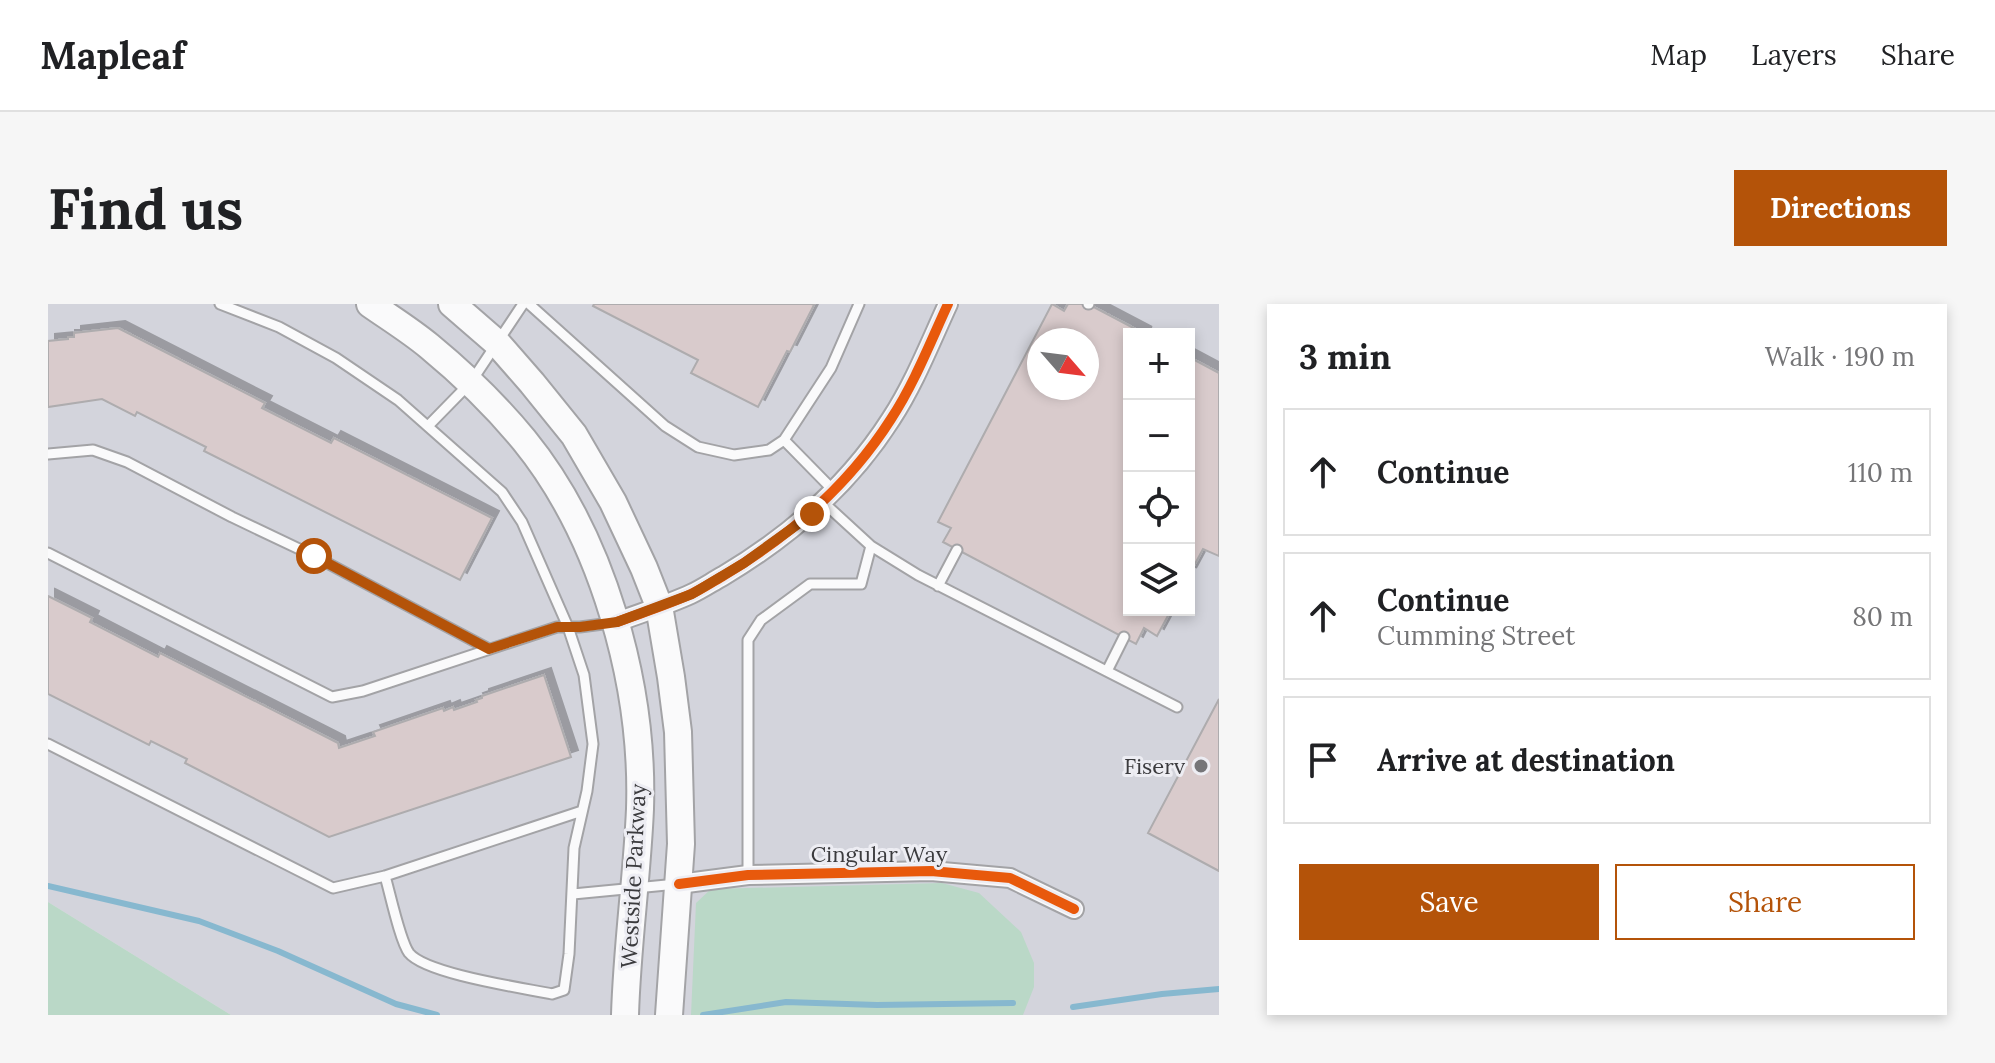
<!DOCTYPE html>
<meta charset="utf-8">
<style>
:root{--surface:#fff;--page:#f6f6f6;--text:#202124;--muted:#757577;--line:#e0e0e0;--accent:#b45309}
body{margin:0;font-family:Lora,serif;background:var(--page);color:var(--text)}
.controls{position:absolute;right:24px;top:24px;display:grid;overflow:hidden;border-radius:0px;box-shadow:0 4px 12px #0003}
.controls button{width:72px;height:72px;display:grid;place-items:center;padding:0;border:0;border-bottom:2px solid var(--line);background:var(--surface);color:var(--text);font:40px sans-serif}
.compass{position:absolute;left:979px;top:24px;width:72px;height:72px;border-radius:50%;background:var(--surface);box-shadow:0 4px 12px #0003;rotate:118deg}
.stop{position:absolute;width:24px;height:24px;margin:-18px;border:6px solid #b45309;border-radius:50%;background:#fff}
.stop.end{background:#b45309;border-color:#fff;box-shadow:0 2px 8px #0008}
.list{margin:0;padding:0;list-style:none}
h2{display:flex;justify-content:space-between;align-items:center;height:104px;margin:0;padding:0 32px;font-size:34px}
h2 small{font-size:26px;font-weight:400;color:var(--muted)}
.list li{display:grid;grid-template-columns:52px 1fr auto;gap:24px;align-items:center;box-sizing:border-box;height:128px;margin:0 16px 16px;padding:0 16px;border:2px solid var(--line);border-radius:0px}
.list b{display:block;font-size:30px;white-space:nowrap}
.list p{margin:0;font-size:26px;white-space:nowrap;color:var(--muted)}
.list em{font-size:26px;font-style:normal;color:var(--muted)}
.actions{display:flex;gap:16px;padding:24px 32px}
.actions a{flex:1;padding:18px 0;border:2px solid var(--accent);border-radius:0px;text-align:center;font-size:28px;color:var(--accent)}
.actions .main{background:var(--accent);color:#fff}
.icon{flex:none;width:44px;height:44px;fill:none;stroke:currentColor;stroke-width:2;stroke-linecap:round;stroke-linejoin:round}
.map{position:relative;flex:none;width:1171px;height:711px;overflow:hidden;border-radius:0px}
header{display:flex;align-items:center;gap:48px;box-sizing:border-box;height:112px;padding:0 40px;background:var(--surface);border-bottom:2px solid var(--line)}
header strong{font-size:38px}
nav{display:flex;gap:44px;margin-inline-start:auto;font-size:28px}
.intro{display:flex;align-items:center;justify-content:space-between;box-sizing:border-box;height:192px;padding:0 48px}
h1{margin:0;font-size:56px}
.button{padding:20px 36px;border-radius:0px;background:var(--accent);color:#fff;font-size:28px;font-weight:700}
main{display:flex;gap:48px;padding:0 48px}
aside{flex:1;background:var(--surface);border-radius:0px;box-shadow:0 4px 12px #0003}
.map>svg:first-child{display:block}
.built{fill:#d3d4dc;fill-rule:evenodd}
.green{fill:#bad8c7}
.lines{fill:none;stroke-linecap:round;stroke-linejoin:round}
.stream{stroke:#87b8cf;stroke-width:6}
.building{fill:#d9cbcc;stroke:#aeacae;stroke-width:2;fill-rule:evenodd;filter:url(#shadow)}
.service-casing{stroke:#a3a3a6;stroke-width:13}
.minor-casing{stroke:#a3a3a6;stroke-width:22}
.secondary-casing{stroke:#a3a3a6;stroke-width:30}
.service{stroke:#fafafb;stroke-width:9}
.minor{stroke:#fafafb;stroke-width:18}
.secondary{stroke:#fafafb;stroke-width:26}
.cycleway-casing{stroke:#ededf3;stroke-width:15}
.cycleway{stroke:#e8590c;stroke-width:10}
.route{stroke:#b45309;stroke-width:10}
.poi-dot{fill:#757578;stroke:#ededf3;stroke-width:3}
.labels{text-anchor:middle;stroke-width:6;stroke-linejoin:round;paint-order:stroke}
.poi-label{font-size:22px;fill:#3b3b3e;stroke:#ededf3;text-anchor:end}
.street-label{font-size:22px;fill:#3b3b3e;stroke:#ededf3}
</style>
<header>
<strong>Mapleaf</strong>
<nav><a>Map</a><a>Layers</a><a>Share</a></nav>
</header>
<div class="intro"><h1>Find us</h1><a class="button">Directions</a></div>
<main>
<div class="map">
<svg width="1171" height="711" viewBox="0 0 1171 711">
<defs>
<filter id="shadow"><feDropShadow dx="7" dy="-7" stdDeviation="0" flood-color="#0004"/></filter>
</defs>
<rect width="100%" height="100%" fill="#e1e1e5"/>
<path class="built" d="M0,0h1171v711h-988l-183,-113zM1081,30h60v276h-60zM991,36h48v48h-48z"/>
<path class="green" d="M894,579l37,10 42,39 13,31v24l-11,28h-332l5,-112 15,-14z
M0,598l183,113h-183z"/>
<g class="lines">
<path class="stream" d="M0,582l151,35 79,30 118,53 41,11
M1025,703l89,-13 57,-5
M655,711l83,-13 91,3 136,-2"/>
</g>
<path class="building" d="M546,0h218l2,1 -24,47 -3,-1 -29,56 -67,-34 7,-13 -105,-54z
M1004,0l12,7 4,-7h20l57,30h-16v276h42l-14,26 -13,-8 -8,16 -193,-102 8,-14 -13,-6zM991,36h48v48h-48z
M70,24l147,75 -3,5 69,35 3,-5 158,80 -32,62 -256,-129 2,-4 -69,-35 -2,4 -33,-17 -54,8v-66l20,-2v-2h6v-4z
M1141,53l30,16v183l-16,-7 -14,26z
M0,292l44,22 -2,4 68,35 2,-4 178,90 1,5 36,-12 -2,-4 70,-24 1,3 9,-4 1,3 23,-8 -1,-2 6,-2v-2l62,-21 27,82 -242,80 -144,-74 2,-4 -36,-18 -2,4 -101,-51z
M1171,395v172l-71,-38z"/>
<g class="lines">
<g class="service-casing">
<path id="service" d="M172,0l59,23 57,31 62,42 104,92 20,30 46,105 16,48 9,69 -6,47 -13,57 -5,106 -5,36 -12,4c-29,-6 -126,-20 -143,-41 -9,-12 -19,-60 -24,-77
M481,0l136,122 33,21 36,8 35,-5 15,-10 47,-72 28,-64
M1040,0h1
M380,122l43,-44 52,-78
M736,136l50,51
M0,150l45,-4 34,12 105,55 82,39 175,93
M775,198l48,44 47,29 259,132
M0,249l284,144 31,-6 194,-64h23l31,-4
M890,282l19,-36
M1059,367l17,-34
M0,440l285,144 52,-12 197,-65
M700,571v-235l13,-20 49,-36h51l10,-38
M525,590l104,-10"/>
</g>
<g class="minor-casing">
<path id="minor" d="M569,318c24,-9 50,-17 74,-28 11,-5 21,-12 32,-18 67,-40 126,-91 168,-157 23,-35 39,-76 57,-115
M631,580l69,-9 183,-4 79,7 64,31"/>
</g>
<g class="secondary-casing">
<path id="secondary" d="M322,0c20,14 41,27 59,42 34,28 67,60 95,94 79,97 120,245 116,369 -3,69 -13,137 -15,206
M404,0l45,39 35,40 42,52 39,67 31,66 15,38 12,71 7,55 3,112 -12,171"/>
</g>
<use href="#service" class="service"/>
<use href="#minor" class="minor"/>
<use href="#secondary" class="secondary"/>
<g class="cycleway-casing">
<path id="cycleway" d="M569,318c24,-9 50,-17 74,-28 11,-5 21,-12 32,-18 67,-40 126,-91 168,-157 23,-35 39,-76 57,-115
M631,580l69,-9 183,-4 79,7 64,31"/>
</g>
<use href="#cycleway" class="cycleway"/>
</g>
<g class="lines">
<path class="route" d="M266,252l175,93 68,-22h23l37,-5 75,-28 52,-31 68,-49"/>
</g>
<circle class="poi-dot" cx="1153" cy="462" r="8"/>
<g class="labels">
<g class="poi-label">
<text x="1137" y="470">Fiserv</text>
</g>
<g class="street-label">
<text x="831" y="558">Cingular Way</text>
<text transform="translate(585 572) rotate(-87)" y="8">Westside Parkway</text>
</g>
</g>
</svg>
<div class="controls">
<button>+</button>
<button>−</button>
<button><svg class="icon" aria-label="locate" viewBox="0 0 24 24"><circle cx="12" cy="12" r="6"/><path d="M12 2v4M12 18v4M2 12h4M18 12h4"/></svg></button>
<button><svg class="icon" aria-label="layers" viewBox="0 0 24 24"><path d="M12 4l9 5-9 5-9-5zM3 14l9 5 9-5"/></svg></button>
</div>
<svg class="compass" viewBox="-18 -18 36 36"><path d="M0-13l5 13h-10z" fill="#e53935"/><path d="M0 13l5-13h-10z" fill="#757577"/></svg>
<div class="stop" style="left:266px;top:252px"></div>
<div class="stop end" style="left:764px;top:210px"></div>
</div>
<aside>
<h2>3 min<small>Walk · 190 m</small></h2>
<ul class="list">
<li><svg class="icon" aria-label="ahead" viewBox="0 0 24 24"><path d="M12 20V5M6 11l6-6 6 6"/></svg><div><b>Continue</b></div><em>110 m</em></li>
<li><svg class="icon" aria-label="ahead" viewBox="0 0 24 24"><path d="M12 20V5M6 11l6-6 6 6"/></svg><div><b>Continue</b><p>Cumming Street</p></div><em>80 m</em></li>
<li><svg class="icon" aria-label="arrive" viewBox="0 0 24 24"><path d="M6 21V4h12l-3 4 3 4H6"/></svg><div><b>Arrive at destination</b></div></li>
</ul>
<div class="actions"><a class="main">Save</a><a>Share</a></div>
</aside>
</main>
